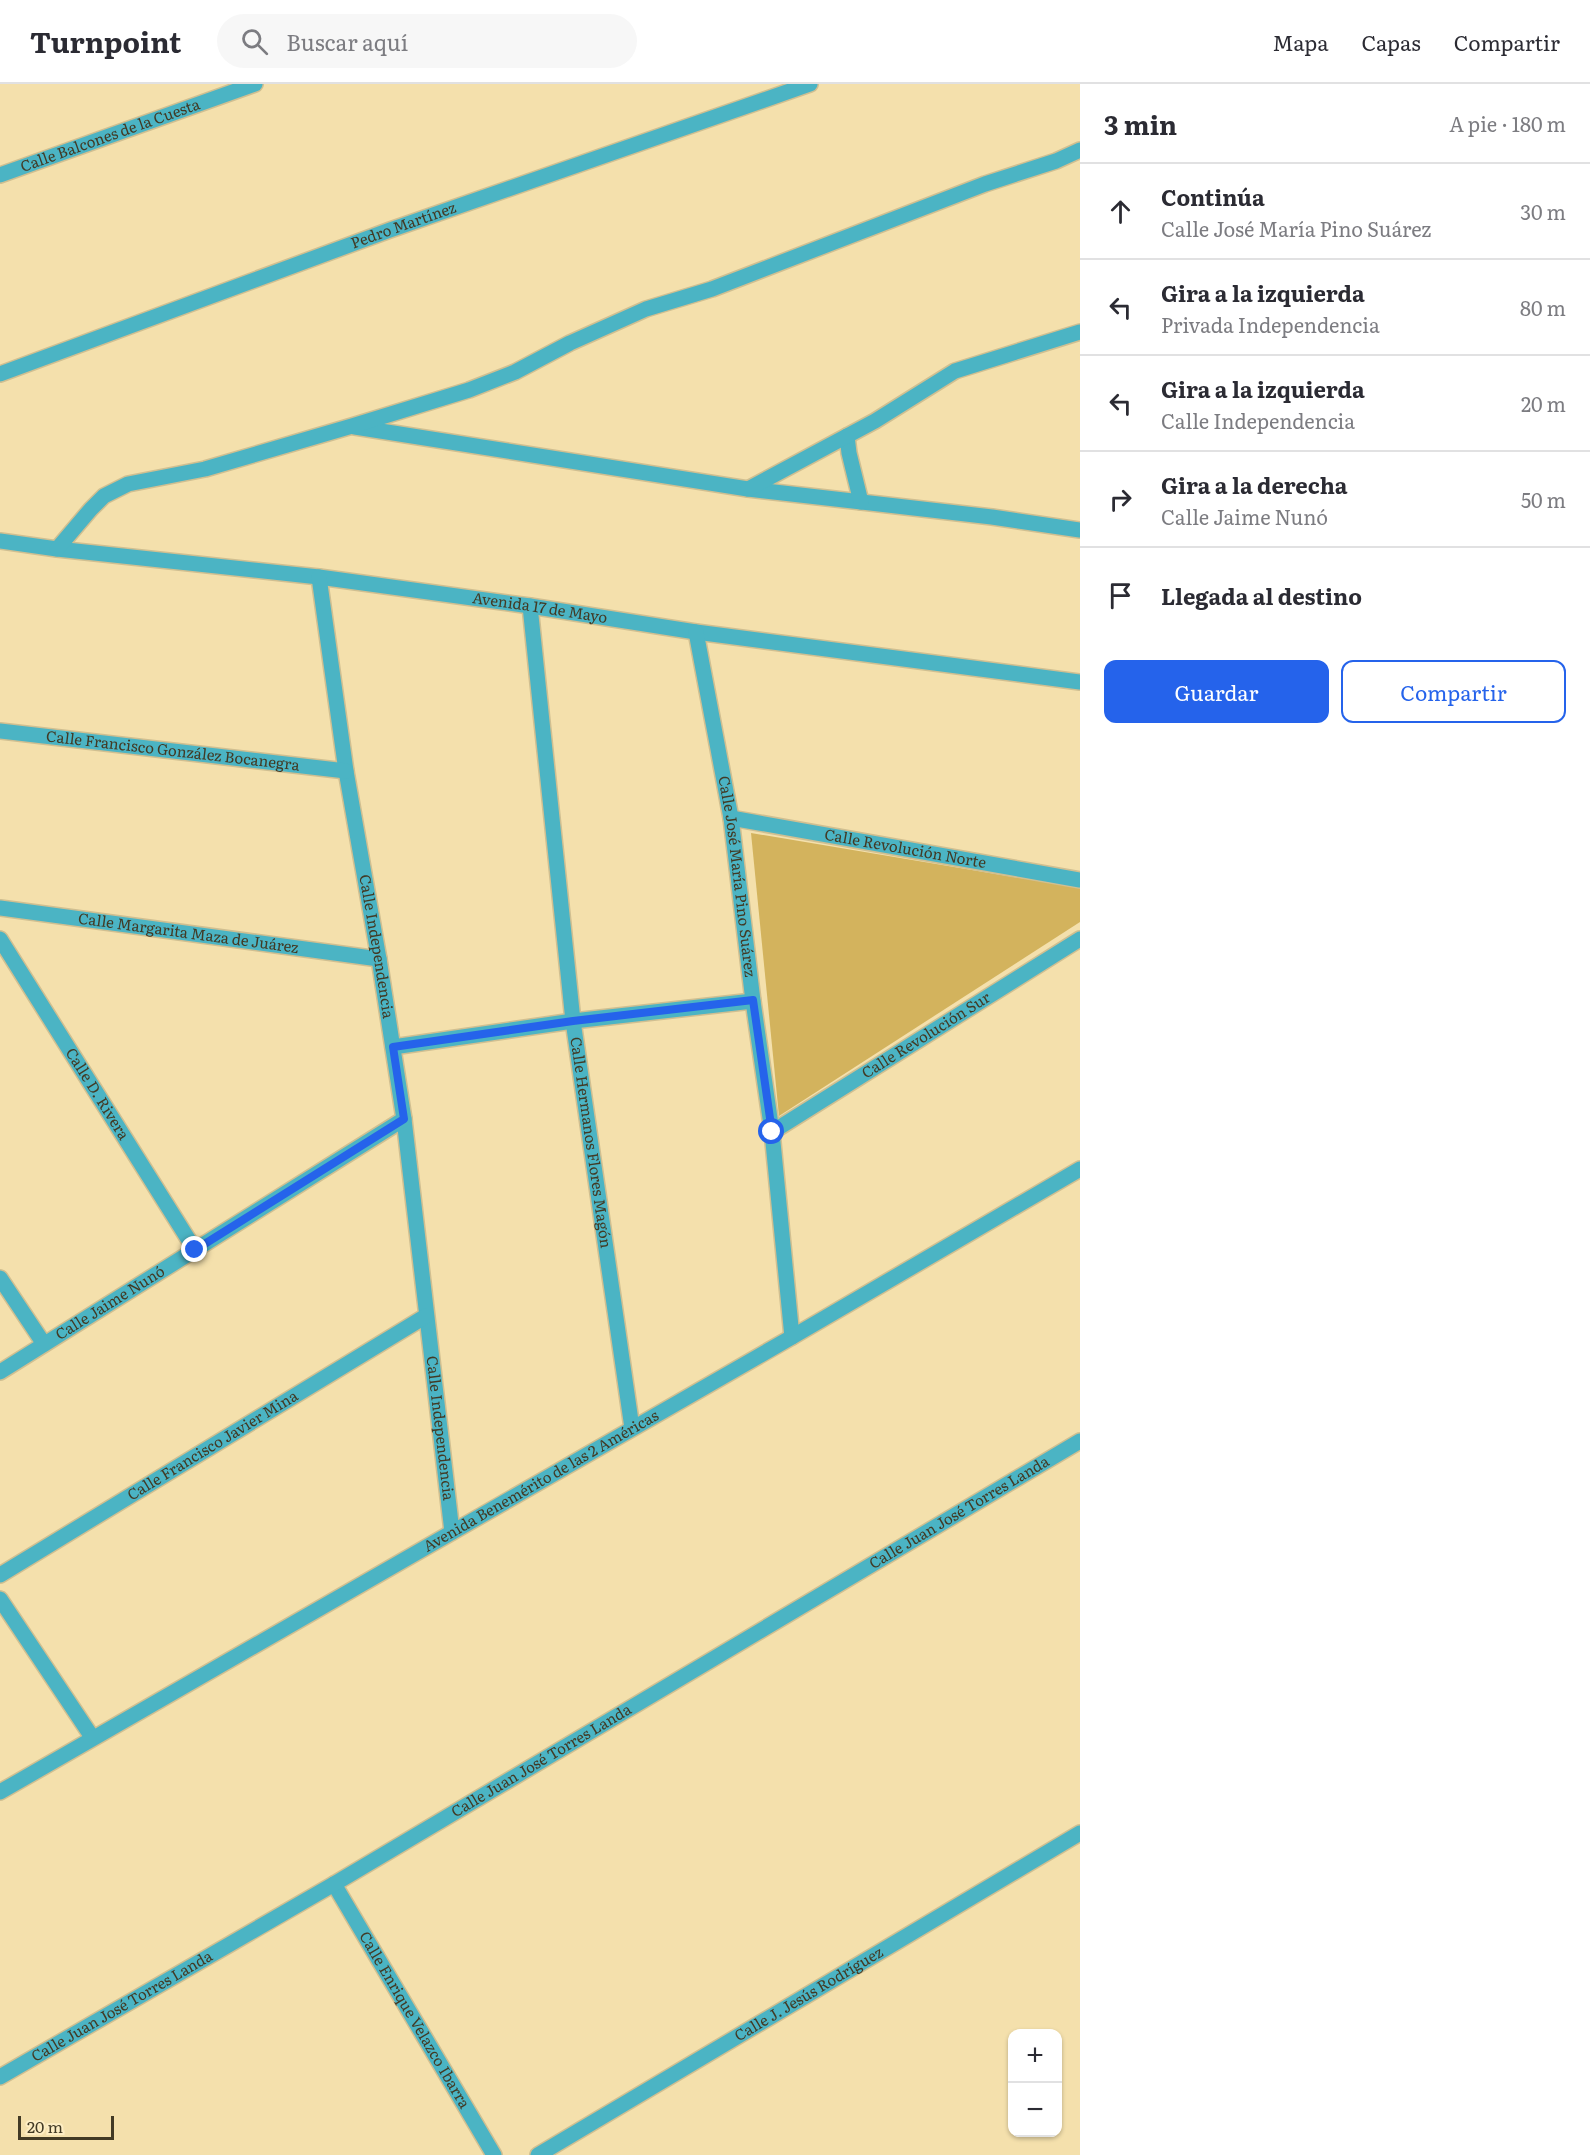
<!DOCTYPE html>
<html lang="es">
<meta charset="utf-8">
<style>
:root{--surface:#fff;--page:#f7f7f7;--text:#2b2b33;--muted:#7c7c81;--line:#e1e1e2;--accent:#2563eb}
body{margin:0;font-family:Literata,serif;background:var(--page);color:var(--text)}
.controls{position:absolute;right:18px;bottom:18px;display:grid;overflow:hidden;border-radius:12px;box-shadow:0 2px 4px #0004}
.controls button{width:54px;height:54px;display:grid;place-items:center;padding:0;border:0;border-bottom:2px solid var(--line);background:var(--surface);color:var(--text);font:30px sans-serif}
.scale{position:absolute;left:18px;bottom:15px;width:96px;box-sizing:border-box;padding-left:6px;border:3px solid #423a25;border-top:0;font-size:16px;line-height:21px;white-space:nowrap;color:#423a25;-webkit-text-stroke:4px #feeec4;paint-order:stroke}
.stop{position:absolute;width:18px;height:18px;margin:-14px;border:4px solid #2563eb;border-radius:50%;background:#fff}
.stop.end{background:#2563eb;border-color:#fff;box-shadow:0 2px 6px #0008}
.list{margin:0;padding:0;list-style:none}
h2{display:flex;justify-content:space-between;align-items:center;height:78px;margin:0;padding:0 24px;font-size:26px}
h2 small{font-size:20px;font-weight:400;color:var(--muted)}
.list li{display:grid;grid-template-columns:39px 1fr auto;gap:18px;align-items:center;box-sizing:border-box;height:96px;padding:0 24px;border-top:2px solid var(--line)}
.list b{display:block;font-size:22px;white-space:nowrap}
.list p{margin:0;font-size:20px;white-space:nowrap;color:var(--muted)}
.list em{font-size:20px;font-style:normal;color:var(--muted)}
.actions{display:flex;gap:12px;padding:18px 24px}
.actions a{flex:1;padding:14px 0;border:2px solid var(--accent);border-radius:12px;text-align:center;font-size:21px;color:var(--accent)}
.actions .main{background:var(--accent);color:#fff}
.icon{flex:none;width:33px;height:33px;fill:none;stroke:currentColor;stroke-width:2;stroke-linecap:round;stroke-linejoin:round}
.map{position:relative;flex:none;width:1080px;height:2071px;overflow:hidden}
header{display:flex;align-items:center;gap:36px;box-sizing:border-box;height:84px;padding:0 30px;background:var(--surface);border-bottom:2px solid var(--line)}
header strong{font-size:28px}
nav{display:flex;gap:33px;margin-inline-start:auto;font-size:21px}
.search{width:420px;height:54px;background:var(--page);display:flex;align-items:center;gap:15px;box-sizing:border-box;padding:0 21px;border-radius:33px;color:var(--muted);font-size:22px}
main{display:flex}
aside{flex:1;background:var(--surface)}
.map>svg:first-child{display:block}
.green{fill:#d3b35d}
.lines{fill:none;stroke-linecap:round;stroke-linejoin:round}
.minor-casing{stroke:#d0bf91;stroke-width:18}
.minor{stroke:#4bb4c4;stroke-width:15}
.route{stroke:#2563eb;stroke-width:8}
.labels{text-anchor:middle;stroke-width:6;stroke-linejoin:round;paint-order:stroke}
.street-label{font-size:15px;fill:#423a25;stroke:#feeec4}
</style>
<header>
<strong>Turnpoint</strong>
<div class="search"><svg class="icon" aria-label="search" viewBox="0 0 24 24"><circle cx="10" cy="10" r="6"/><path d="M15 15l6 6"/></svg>Buscar aquí</div>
<nav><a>Mapa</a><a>Capas</a><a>Compartir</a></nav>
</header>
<main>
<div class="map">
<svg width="1080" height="2071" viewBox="0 0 1080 2071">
<rect width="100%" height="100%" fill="#f4e0ac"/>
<path class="green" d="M751,749l329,55v34l-301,194z"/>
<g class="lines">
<g class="minor-casing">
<g id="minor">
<path id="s1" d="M0,91l255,-91"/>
<path id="s2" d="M0,290l390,-144 420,-146"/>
<path d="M355,343l393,62 244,28 88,13"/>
<path d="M847,352l2,17 12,49"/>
<path d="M748,405l127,-68 80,-50 125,-39"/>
<path id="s3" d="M0,457l57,8 262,28 211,29 166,26 384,50"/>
<path d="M57,465l34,-40 13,-13 24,-12 77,-15 147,-43 117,-36 46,-18 55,-29 76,-34 66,-20 273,-105 71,-23 24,-11"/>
<path id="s4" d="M319,493l27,194 33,188 25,160 48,413"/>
<path id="s5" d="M530,522l43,415 59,407"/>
<path id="s6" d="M696,548l35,186 22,183 19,131 20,205"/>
<path id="s7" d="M0,647l346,40"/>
<path id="s8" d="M731,734l349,62"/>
<path id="s9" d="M0,824l379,51"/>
<path id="s10" d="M0,855l195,311"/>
<path d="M393,963l180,-26 180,-20"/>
<path id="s11" d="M772,1048l308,-193"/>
<path d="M0,1194l44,66"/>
<path id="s12" d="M0,1288l404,-253"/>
<path id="s13" d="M0,1491l426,-259"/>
<path d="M0,1515l92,138"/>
<path id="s14" d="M0,1708l792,-455 288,-168"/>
<path id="s15" d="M334,1800l160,271"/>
<path id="s16" d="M0,1993l334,-193 746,-443"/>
<path id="s17" d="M538,2071l542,-322"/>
</g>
</g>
<use href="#minor" class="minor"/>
</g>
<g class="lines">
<path class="route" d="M195,1166l209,-131 -11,-72 180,-26 180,-21 19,132"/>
</g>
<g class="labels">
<g class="street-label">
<text dy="5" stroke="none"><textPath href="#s1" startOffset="117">Calle Balcones de la Cuesta</textPath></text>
<text dy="5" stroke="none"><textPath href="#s2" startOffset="430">Pedro Martínez</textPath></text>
<text dy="5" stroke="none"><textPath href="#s3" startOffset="544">Avenida 17 de Mayo</textPath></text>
<text dy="5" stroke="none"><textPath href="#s7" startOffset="174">Calle Francisco González Bocanegra</textPath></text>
<text dy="5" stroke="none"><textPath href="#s8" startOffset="177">Calle Revolución Norte</textPath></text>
<text dy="5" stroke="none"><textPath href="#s6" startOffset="248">Calle José María Pino Suárez</textPath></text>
<text dy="5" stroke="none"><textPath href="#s9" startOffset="190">Calle Margarita Maza de Juárez</textPath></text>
<text dy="5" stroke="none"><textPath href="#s4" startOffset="374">Calle Independencia</textPath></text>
<text dy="5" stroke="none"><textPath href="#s11" startOffset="182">Calle Revolución Sur</textPath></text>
<text dy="5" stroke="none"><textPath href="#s10" startOffset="183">Calle D. Rivera</textPath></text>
<text dy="5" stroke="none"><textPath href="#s5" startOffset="540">Calle Hermanos Flores Magón</textPath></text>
<text dy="5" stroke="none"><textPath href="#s12" startOffset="130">Calle Jaime Nunó</textPath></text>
<text dy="5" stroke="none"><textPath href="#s4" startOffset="860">Calle Independencia</textPath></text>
<text dy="5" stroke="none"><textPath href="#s13" startOffset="249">Calle Francisco Javier Mina</textPath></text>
<text dy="5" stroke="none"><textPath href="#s14" startOffset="624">Avenida Benemérito de las 2 Américas</textPath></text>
<text dy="5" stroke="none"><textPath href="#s16" startOffset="1113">Calle Juan José Torres Landa</textPath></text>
<text dy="5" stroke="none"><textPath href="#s16" startOffset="627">Calle Juan José Torres Landa</textPath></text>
<text dy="5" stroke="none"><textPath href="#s17" startOffset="315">Calle J. Jesús Rodríguez</textPath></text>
<text dy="5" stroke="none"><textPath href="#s16" startOffset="141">Calle Juan José Torres Landa</textPath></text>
<text dy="5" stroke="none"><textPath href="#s15" startOffset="158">Calle Enrique Velazco Ibarra</textPath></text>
</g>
</g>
</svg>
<div class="controls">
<button>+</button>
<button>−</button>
</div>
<div class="scale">20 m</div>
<div class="stop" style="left:772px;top:1048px"></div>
<div class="stop end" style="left:195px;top:1166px"></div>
</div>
<aside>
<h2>3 min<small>A pie · 180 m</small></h2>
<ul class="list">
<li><svg class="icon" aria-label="ahead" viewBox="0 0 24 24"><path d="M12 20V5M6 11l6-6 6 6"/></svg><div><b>Continúa</b><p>Calle José María Pino Suárez</p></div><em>30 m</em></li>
<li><svg class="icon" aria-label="left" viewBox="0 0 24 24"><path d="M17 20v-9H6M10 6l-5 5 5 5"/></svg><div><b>Gira a la izquierda</b><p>Privada Independencia</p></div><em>80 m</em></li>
<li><svg class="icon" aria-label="left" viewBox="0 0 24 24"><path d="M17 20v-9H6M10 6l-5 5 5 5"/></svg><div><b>Gira a la izquierda</b><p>Calle Independencia</p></div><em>20 m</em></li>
<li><svg class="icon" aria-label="right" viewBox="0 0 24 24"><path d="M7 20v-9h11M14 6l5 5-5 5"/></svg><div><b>Gira a la derecha</b><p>Calle Jaime Nunó</p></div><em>50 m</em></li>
<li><svg class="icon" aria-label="arrive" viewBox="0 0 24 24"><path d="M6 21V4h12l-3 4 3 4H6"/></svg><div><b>Llegada al destino</b></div></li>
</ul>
<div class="actions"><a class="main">Guardar</a><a>Compartir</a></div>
</aside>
</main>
